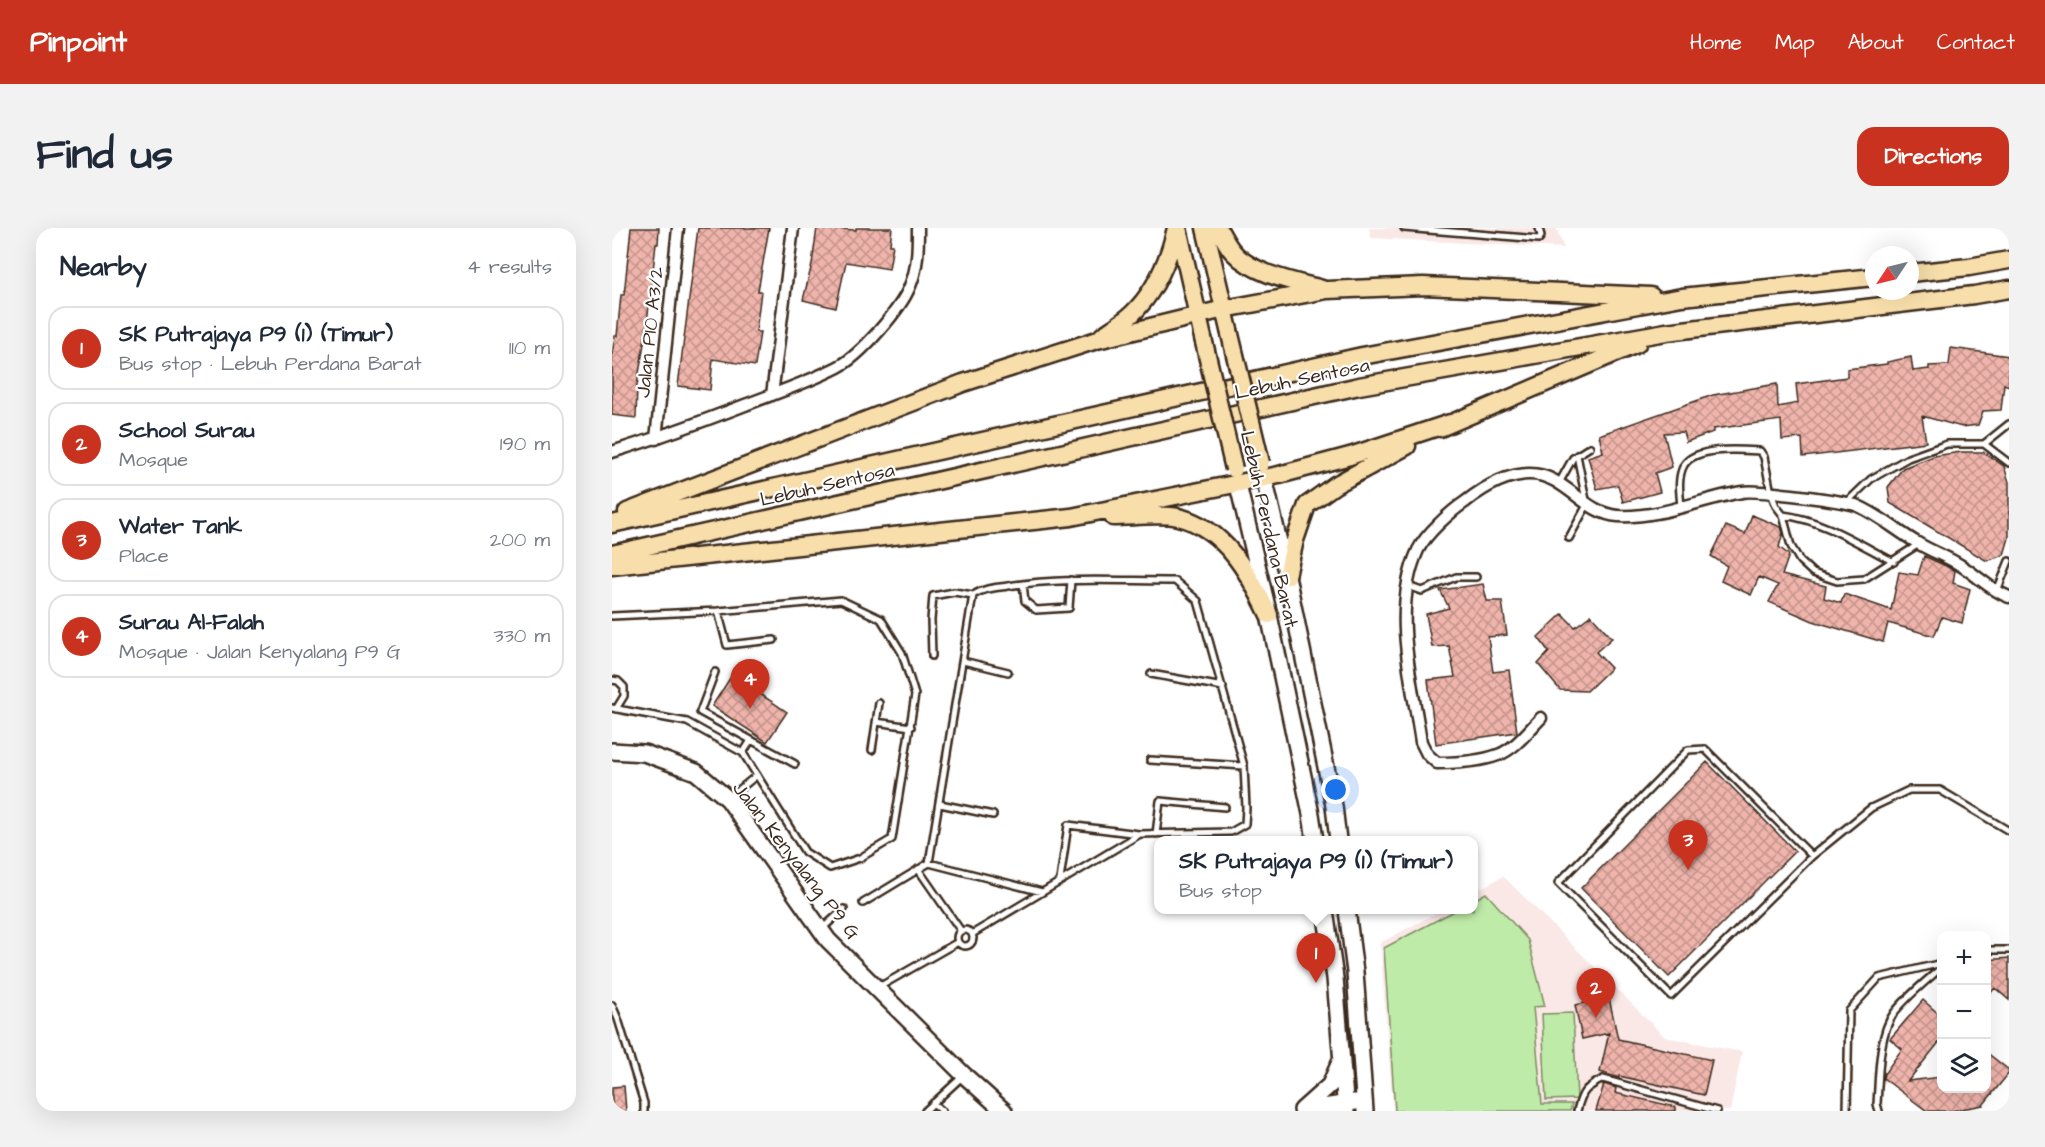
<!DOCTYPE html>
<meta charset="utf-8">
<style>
:root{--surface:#fff;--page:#f2f2f3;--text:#1f2937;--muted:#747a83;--line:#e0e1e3;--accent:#c8321e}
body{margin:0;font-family:"Architects Daughter",sans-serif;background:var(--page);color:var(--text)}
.controls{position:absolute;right:18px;bottom:18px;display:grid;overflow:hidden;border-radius:12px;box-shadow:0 6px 24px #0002}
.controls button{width:54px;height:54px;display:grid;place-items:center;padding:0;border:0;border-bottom:2px solid var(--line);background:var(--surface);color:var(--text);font:30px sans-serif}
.compass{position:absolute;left:1253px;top:18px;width:54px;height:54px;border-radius:50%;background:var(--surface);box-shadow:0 6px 24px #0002;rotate:235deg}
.you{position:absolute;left:724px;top:562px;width:21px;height:21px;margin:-15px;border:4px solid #fff;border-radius:50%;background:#1a73e8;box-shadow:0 0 0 9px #1a73e833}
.badge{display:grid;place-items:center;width:39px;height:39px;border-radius:50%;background:var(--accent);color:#fff;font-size:20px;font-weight:700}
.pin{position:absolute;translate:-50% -50px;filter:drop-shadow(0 2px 3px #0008)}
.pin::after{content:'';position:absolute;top:32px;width:21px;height:18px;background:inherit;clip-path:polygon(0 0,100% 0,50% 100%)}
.popup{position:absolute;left:542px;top:608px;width:324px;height:78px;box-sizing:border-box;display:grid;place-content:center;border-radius:12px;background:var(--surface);filter:drop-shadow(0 2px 4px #0005);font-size:20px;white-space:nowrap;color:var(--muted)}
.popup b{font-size:22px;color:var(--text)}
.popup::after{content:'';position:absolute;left:50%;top:100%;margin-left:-12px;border:12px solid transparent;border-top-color:var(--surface)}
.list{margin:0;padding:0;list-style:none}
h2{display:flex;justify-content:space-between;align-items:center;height:78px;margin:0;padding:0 24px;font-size:26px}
h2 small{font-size:20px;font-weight:400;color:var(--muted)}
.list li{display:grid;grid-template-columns:39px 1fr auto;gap:18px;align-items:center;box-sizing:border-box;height:84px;margin:0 12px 12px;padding:0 12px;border:2px solid var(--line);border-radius:18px}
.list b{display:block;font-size:22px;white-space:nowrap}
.list p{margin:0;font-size:20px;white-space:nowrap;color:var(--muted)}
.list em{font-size:20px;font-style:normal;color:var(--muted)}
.icon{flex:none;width:33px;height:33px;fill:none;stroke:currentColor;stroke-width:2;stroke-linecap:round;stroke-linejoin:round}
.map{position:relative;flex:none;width:1397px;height:883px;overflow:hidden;border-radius:18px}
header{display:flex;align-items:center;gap:36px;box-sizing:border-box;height:84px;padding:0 30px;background:var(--accent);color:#fff}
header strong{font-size:28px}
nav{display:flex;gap:33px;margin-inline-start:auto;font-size:21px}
.intro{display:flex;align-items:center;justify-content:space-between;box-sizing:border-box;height:144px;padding:0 36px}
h1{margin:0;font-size:42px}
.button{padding:15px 27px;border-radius:18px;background:var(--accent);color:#fff;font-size:21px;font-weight:700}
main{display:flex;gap:36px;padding:0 36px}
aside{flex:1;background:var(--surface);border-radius:18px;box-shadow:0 6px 24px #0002}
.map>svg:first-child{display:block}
.built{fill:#fae8e6}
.garden{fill:#bfeba8;stroke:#7d8a63;stroke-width:1.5}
.building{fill:url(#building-cross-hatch);stroke:#3b2a1e;stroke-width:1.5}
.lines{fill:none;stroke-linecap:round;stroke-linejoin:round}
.lane-casing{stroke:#3b2a1e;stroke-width:10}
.street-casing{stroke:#3b2a1e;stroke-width:15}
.secondary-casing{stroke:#3b2a1e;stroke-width:20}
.primary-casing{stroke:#3b2a1e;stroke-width:21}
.lane{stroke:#fff;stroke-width:5}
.street{stroke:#fff;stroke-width:10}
.secondary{stroke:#fff;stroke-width:15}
.primary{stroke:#f8deab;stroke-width:16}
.primary-bridge-casing{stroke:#3b2a1e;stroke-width:21;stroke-linecap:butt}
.primary-bridge{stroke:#f8deab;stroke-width:16}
.labels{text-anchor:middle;stroke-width:4.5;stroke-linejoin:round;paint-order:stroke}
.street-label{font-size:20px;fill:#3b2a1e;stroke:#fff}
</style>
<header>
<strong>Pinpoint</strong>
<nav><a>Home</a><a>Map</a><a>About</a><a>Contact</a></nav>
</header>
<div class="intro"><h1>Find us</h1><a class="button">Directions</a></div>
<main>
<aside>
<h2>Nearby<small>4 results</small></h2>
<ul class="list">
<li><span class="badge">1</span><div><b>SK Putrajaya P9 (1) (Timur)</b><p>Bus stop · Lebuh Perdana Barat</p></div><em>110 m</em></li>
<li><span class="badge">2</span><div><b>School Surau</b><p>Mosque</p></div><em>190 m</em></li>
<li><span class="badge">3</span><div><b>Water Tank</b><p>Place</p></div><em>200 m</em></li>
<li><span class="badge">4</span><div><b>Surau Al-Falah</b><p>Mosque · Jalan Kenyalang P9 G</p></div><em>330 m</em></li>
</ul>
</aside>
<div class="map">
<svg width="1397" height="883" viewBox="0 0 1397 883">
<defs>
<pattern id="building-cross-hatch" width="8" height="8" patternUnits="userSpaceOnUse" patternTransform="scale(1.5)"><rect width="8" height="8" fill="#efb4ab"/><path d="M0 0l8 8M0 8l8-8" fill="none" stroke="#c3938b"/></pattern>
</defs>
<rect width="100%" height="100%" fill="#fff"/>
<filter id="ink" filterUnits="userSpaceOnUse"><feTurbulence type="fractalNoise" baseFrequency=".0167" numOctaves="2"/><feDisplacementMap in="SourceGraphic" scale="12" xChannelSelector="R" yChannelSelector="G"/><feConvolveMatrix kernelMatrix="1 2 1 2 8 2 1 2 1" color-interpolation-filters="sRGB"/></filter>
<g filter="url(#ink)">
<path class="built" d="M757,0h187l8,20 -193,-10z
M891,648l162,161 77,15 -12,59h-337l-13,-168 62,-33h31l1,-18z"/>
<path class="garden" d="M874,665l42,47 17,66 -12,1 9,97h30l-2,7h-175l-11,-163 72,-38h17l1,-10z
M961,785l4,86 -31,1 -4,-86z"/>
<path class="building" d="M19,0h28l-1,16h-2l-10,88 -9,53 -1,33 -24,-3v-60l3,-19h2l4,-41h3z
M86,0h71l-11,63h3l-5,41h4l-5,34 -42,-7 -3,31 -32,-4z
M205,0l39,2v-2h36l-2,17h3l-4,24 -43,-7 -10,46 -33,-8 9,-36z
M1339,120l58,8v30l-5,-2 -3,26 -18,1 -5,14 -16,2 -40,-11 4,26 -123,15 -1,-19 -20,2 -1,-20 -68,9v3l-27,10 -3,-10 -19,1 8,34 -17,6 5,19 -37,10 -5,-17 -21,4 -9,-32 15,-5 -4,-17 114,-40 64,-11 1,23 20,-4 -2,-19 51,-7v-8l40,-5v-2l24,-5 2,14 16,-2v-3l20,-1z
M1349,224h22l21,14 5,16v56l-5,17 -17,6 -97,-58 -2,-16 15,-19 31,-12z
M1140,287l29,12 2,6 -4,14 10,8 -7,20 44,11 -2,12 17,5 3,-9 47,16 8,-38 19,3 6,-19 22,10 9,5 -2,12 17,6 -8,34 -20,-6 -8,19 -46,-13 -5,19 -70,-21 -44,-19 9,-17 -19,-8 -8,18 -30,-14 6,-15 -16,-10 15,-30 19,8z
M871,356l4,17h15l5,34 -19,2 5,35 16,-2 8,62 -81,12 -8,-64 27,-3 -6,-31 -17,1 -6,-33 23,-6 -9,-18z
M950,386l13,13 16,-12 21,23 -16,14 15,16 -24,23 -27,-1 -22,-26 11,-12 -11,-15z
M120,447l55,37 -20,30 -55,-36z
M1095,534l88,89 -126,126 -88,-89z
M1397,730v42l-14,-12 -9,10v-38z
M997,770l9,41 94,21 -8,35 -85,-19v2l-19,-6 9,-39 -27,6 -7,-34z
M1311,772l18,16v24l-33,41 33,-4v12h45v-37l23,18v3l-26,32 -32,6h-24l-44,-33 1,-4 18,-25 -12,-10z
M992,856l12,4 -1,5 61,14v4h-80z
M12,858l2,25h-14v-24z"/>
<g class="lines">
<g class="lane-casing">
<path id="lane" d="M792,0l135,11 2,-3 -2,-8
M1372,216l25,-20
M947,255l14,-25 17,-11
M1234,275l25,-24 37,-21 39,-14h37l25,19
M1069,279c-1,-14 -4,-29 3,-42 12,-19 57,-15 76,-14l4,6 7,36 5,13 7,9 8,31 9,15 13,12 24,8 27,-2 55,-35
M1171,287c40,5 76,29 111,47
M957,310l18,-33 -10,-50
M411,356l2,17 11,9 33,-2 2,-28
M796,358l14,5 34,-14h20
M1385,363l12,-30
M106,383l9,34 47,-5
M0,388l106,-5 123,-11 40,19 21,34 13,42 -23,144 -32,19 -30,10 -25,-16 -62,-99 -56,-31 -75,-14
M320,428l-1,-36 2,-24 21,-4 19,3
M351,433l45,11
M103,444l-15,40 51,28
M539,446l72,13
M0,452l6,1 6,6v9l-8,13
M264,494l35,5
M260,522l7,-47
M131,525l8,-13 44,24
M538,532l94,6
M117,570l28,-23
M328,576l53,11
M544,606l4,-33 65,6
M1200,628l-107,-107 -17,1 -130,133 113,113 141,-140 59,-48 38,-18h31l69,41
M317,635l113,29
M306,641l43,62
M448,652l8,-55 71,9
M251,675l66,-40 44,-268c11,-7 22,-7 35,-9 55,-9 111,-5 167,-5l23,20 46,165 2,42 -1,16 -14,8 -91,2 -168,100
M211,700l21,-19
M345 710a8 8 0 1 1 16 0a8 8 0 1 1-16 0Z
M1374,722h23
M267,759l79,-45
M0,777l6,14 26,84v8
M321,875l9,8
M313,883l38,-35
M965,883c5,-20 8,-23 26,-32l114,32
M1235,883l2,-100 30,-33 63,-15
M1267,883l-2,-7c2,-26 1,-69 17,-91 13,-17 31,-31 48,-46"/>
</g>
<g class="street-casing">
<path id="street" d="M160,167l21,-167
M44,211l22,-211
M0,224c45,-14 89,-30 133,-47 31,-12 64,-23 93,-38 22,-11 63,-58 72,-81 8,-19 8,-38 8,-58
M929,490c-12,12 -26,31 -43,37 -19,7 -41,8 -61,8l-10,-9 -6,-12c-9,-62 -30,-132 -3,-192 8,-16 32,-38 47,-48 19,-15 41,-28 65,-28 35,0 54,40 88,42 44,2 82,-17 124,-24 13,-3 105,9 116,14 21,9 39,25 58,36 14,9 30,14 44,23 17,10 30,25 49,32"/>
</g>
<g class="secondary-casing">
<path id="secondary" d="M652,250l23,98 47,230 4,34
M626,257l31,130 42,199 4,26
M0,523l32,2 52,19 32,27 100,141 136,135 40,36
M713,682l10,68 11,133
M735,682l8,62 10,139
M690,882l28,-25 10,-23
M693,882l50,-8"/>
</g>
<g class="primary-casing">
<path id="primary" d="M566,0l25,110
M593,0l24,102
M606,0c5,8 9,18 16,25 19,21 61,29 88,36
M1298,45l59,-6 40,-7
M490,108c10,-7 21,-14 30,-22 24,-23 37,-55 44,-86
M828,200l197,-84
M15,284l336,-129 134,-43 127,-31 103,-19 96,-4 228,10
M501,289c18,0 49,-4 65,0 47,11 72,58 91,98
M0,296l750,-168 320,-59 192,-20
M0,326l747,-168 307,-54 308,-37 35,-6
M0,338l459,-49 208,-42 71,-19 100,-33
M675,348l8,-36 12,-35 28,-20 72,-39"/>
</g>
<use href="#lane" class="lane"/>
<use href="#street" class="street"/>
<use href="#secondary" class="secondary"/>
<use href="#primary" class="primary"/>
<g class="primary-bridge-casing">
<path id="primary-bridge" d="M617,102l32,133
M591,110l31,131"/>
</g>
<use href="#primary-bridge" class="primary-bridge"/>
</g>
</g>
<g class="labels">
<g class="street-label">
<text transform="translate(37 104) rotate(-84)" y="7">Jalan P10 A3/2</text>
<text transform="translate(690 150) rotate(-12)" y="7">Lebuh Sentosa</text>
<text transform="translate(215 256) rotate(-13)" y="7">Lebuh Sentosa</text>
<text transform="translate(658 301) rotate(77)" y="7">Lebuh Perdana Barat</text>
<text transform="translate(185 632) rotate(52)" y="7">Jalan Kenyalang P9 G</text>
</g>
</g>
</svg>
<div class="controls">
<button>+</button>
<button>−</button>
<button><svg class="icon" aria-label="layers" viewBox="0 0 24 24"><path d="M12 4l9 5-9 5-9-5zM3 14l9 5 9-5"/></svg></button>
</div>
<svg class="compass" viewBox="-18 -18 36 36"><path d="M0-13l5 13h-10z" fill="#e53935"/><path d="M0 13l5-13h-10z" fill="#747a83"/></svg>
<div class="you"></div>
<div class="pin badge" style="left:704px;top:755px">1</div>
<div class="popup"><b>SK Putrajaya P9 (1) (Timur)</b>Bus stop</div>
<div class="pin badge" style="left:984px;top:790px">2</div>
<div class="pin badge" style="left:1076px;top:642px">3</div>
<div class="pin badge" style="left:138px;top:481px">4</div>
</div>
</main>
